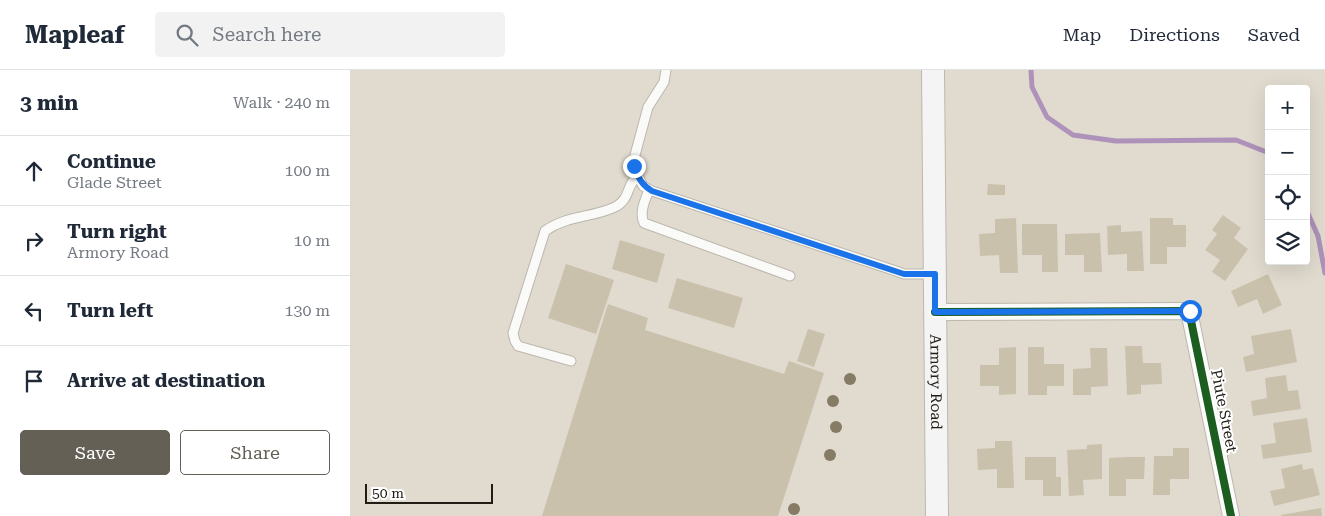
<!DOCTYPE html>
<meta charset="utf-8">
<style>
:root{--surface:#fff;--page:#f2f2f3;--text:#1f2937;--muted:#747a83;--line:#e0e1e3;--accent:#646056}
body{margin:0;font-family:"Roboto Serif",serif;background:var(--page);color:var(--text)}
.controls{position:absolute;right:15px;top:15px;display:grid;overflow:hidden;border-radius:5px;box-shadow:0 5px 20px #0002}
.controls button{width:45px;height:45px;display:grid;place-items:center;padding:0;border:0;border-bottom:1px solid var(--line);background:var(--surface);color:var(--text);font:25px sans-serif}
.scale{position:absolute;left:15px;bottom:12px;width:128px;box-sizing:border-box;padding-left:5px;border:2px solid #211d15;border-top:0;font-size:14px;line-height:18px;white-space:nowrap;color:#211d15;-webkit-text-stroke:4px #fff;paint-order:stroke}
.stop{position:absolute;width:15px;height:15px;margin:-11px;border:4px solid #1a73e8;border-radius:50%;background:#fff}
.stop.end{background:#1a73e8;border-color:#fff;box-shadow:0 1px 5px #0008}
.list{margin:0;padding:0;list-style:none}
h2{display:flex;justify-content:space-between;align-items:center;height:65px;margin:0;padding:0 20px;font-size:21px}
h2 small{font-size:16px;font-weight:400;color:var(--muted)}
.list li{display:grid;grid-template-columns:32px 1fr auto;gap:15px;align-items:center;box-sizing:border-box;height:70px;padding:0 20px;border-top:1px solid var(--line)}
.list b{display:block;font-size:19px;white-space:nowrap}
.list p{margin:0;font-size:16px;white-space:nowrap;color:var(--muted)}
.list em{font-size:16px;font-style:normal;color:var(--muted)}
.actions{display:flex;gap:10px;padding:15px 20px}
.actions a{flex:1;padding:11px 0;border:1px solid var(--accent);border-radius:5px;text-align:center;font-size:18px;color:var(--accent)}
.actions .main{background:var(--accent);color:#fff}
.icon{flex:none;width:28px;height:28px;fill:none;stroke:currentColor;stroke-width:2;stroke-linecap:round;stroke-linejoin:round}
.map{position:relative;flex:none;width:975px;height:446px;overflow:hidden}
header{display:flex;align-items:center;gap:30px;box-sizing:border-box;height:70px;padding:0 25px;background:var(--surface);border-bottom:1px solid var(--line)}
header strong{font-size:24px}
nav{display:flex;gap:28px;margin-inline-start:auto;font-size:18px}
.search{width:350px;height:45px;background:var(--page);display:flex;align-items:center;gap:12px;box-sizing:border-box;padding:0 18px;border-radius:5px;color:var(--muted);font-size:19px}
main{display:flex}
aside{flex:1;background:var(--surface)}
.map>svg:first-child{display:block}
.lines{fill:none;stroke-linecap:round;stroke-linejoin:round}
.stream{stroke:#ae92b9;stroke-width:5}
.building{fill:#cac1ad}
.lane-casing{stroke:#bcb7ad;stroke-width:11}
.street-casing{stroke:#bcb7ad;stroke-width:18}
.secondary-casing{stroke:#bcb7ad;stroke-width:24}
.lane{stroke:#fafaf8;stroke-width:9}
.street{stroke:#fafaf8;stroke-width:16}
.secondary{stroke:#f5f4f4;stroke-width:22}
.cycleway-casing{stroke:#fff;stroke-width:11}
.cycleway{stroke:#1b5e20;stroke-width:8}
.tree{fill:#867b64}
.route{stroke:#1a73e8;stroke-width:6}
.labels{text-anchor:middle;stroke-width:4;stroke-linejoin:round;paint-order:stroke}
.street-label{font-size:15px;fill:#211d15;stroke:#fff}
</style>
<header>
<strong>Mapleaf</strong>
<div class="search"><svg class="icon" aria-label="search" viewBox="0 0 24 24"><circle cx="10" cy="10" r="6"/><path d="M15 15l6 6"/></svg>Search here</div>
<nav><a>Map</a><a>Directions</a><a>Saved</a></nav>
</header>
<main>
<aside>
<h2>3 min<small>Walk · 240 m</small></h2>
<ul class="list">
<li><svg class="icon" aria-label="ahead" viewBox="0 0 24 24"><path d="M12 20V5M6 11l6-6 6 6"/></svg><div><b>Continue</b><p>Glade Street</p></div><em>100 m</em></li>
<li><svg class="icon" aria-label="right" viewBox="0 0 24 24"><path d="M7 20v-9h11M14 6l5 5-5 5"/></svg><div><b>Turn right</b><p>Armory Road</p></div><em>10 m</em></li>
<li><svg class="icon" aria-label="left" viewBox="0 0 24 24"><path d="M17 20v-9H6M10 6l-5 5 5 5"/></svg><div><b>Turn left</b></div><em>130 m</em></li>
<li><svg class="icon" aria-label="arrive" viewBox="0 0 24 24"><path d="M6 21V4h12l-3 4 3 4H6"/></svg><div><b>Arrive at destination</b></div></li>
</ul>
<div class="actions"><a class="main">Save</a><a>Share</a></div>
</aside>
<div class="map">
<svg width="975" height="446" viewBox="0 0 975 446">
<rect width="100%" height="100%" fill="#e1dbcf"/>
<g class="lines">
<path class="stream" d="M681,0l1,17 15,30 26,18 43,6 120,-1 33,13
M956,139l12,27 7,37"/>
</g>
<path class="building" d="M638,114l17,1v10h-18z
M873,145l18,13 -7,10 14,11 -23,32 -13,-9 8,-12 -15,-10 12,-16 -5,-4z
M666,148l2,55h-18l-1,-18 -19,1 -1,-22 16,-1v-14z
M800,148h23v7h13v22h-19v17h-17z
M672,154h35l1,48h-16v-17h-20z
M771,155v7l21,-1 2,40h-17v-17l-19,1 -1,-29z
M750,163l2,39h-18v-17h-19v-21z
M270,170l45,14 -8,29 -45,-14z
M216,194l48,16 -18,54 -48,-16z
M918,204l14,31 -19,9 -6,-15 -19,8 -7,-16z
M327,208l66,20 -9,30 -66,-20z
M258,234l40,14 -3,12 139,44 5,-13 35,12 -46,143h-236z
M458,259l17,5 -11,33 -17,-6z
M941,259l6,33 -51,10 -3,-15 11,-3 -3,-18z
M775,276h17l1,17h18l1,21 -21,1v9l-14,1z
M666,277v47l-17,1v-9h-19v-21h19v-17z
M678,277h16v17h20v22h-17v9h-19z
M740,278h17l1,38 -17,1v8h-18v-26l18,-1z
M936,305l2,16 10,-1 3,19 -48,7 -2,-15 16,-3 -2,-20z
M957,348l5,34 -49,7 -2,-14 15,-2 -3,-20z
M645,371h17l2,47h-17v-19l-19,1 -1,-21 18,-1z
M752,374v35l-19,1 1,15 -15,1 -2,-46 20,-1v-4z
M823,378h16v31h-19v16h-17l1,-39h19z
M675,387h31v20h5v19h-18v-16h-18z
M778,387h17l-1,22h-18v17h-17v-38z
M952,394l1,6 10,-2 7,27 -46,11 -4,-15 15,-3 -4,-19z
M971,438l1,8h-41v-1z"/>
<g class="lines">
<g class="lane-casing">
<path id="lane" d="M316,0l-2,12 -16,25 -13,48 -1,11 4,10 5,10 9,5 241,79 11,4h30
M299,120c-4,10 -10,23 -5,33l146,53
M221,291l-53,-15 -3,-5 -2,-8 32,-102c22,-16 47,-13 70,-24 16,-8 11,-23 23,-31"/>
</g>
<g class="street-casing">
<path id="street" d="M585,242l254,-1 42,205"/>
</g>
<g class="secondary-casing">
<g id="secondary">
<path id="s1" d="M583,0l4,446"/>
</g>
</g>
<use href="#lane" class="lane"/>
<use href="#street" class="street"/>
<use href="#secondary" class="secondary"/>
<g class="cycleway-casing">
<path id="cycleway" d="M585,242l254,-1 42,205"/>
</g>
<use href="#cycleway" class="cycleway"/>
</g>
<g class="tree">
<circle cx="500" cy="309" r="6"/>
<circle cx="483" cy="331" r="6"/>
<circle cx="486" cy="357" r="6"/>
<circle cx="480" cy="385" r="6"/>
<circle cx="444" cy="439" r="6"/>
</g>
<g class="lines">
<path class="route" d="M284,96c4,12 8,19 18,25l252,83h31v38l255,-1"/>
</g>
<g class="labels">
<g class="street-label">
<text dy="5" stroke="none"><textPath href="#s1" startOffset="312">Armory Road</textPath></text>
<text transform="translate(874 341) rotate(79)" y="5">Piute Street</text>
</g>
</g>
</svg>
<div class="controls">
<button>+</button>
<button>−</button>
<button><svg class="icon" aria-label="locate" viewBox="0 0 24 24"><circle cx="12" cy="12" r="6"/><path d="M12 2v4M12 18v4M2 12h4M18 12h4"/></svg></button>
<button><svg class="icon" aria-label="layers" viewBox="0 0 24 24"><path d="M12 4l9 5-9 5-9-5zM3 14l9 5 9-5"/></svg></button>
</div>
<div class="scale">50 m</div>
<div class="stop" style="left:840px;top:241px"></div>
<div class="stop end" style="left:284px;top:96px"></div>
</div>
</main>
